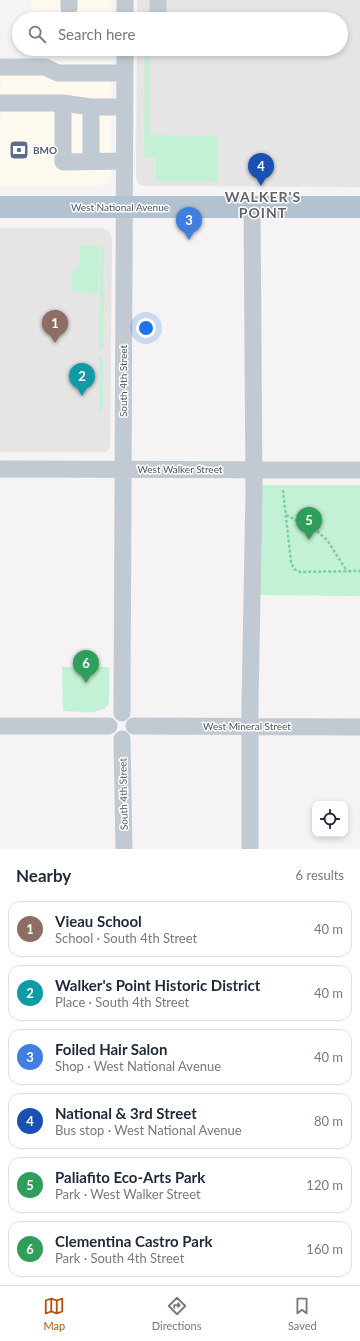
<!DOCTYPE html>
<meta charset="utf-8">
<style>
:root{--surface:#fff;--page:#f6f6f7;--text:#1f2937;--muted:#747a83;--line:#e0e1e3;--accent:#b45309}
body{margin:0;font-family:Lato,sans-serif;background:var(--page);color:var(--text)}
.controls{position:absolute;right:12px;bottom:12px;display:grid;overflow:hidden;border-radius:8px;box-shadow:0 2px 6px #0003}
.controls button{width:36px;height:36px;display:grid;place-items:center;padding:0;border:0;border-bottom:1px solid var(--line);background:var(--surface);color:var(--text);font:20px sans-serif}
.you{position:absolute;left:146px;top:328px;width:14px;height:14px;margin:-10px;border:3px solid #fff;border-radius:50%;background:#1a73e8;box-shadow:0 0 0 6px #1a73e833}
.badge{display:grid;place-items:center;width:26px;height:26px;border-radius:50%;background:var(--accent);color:#fff;font-size:13px;font-weight:700}
.pin{position:absolute;translate:-50% -33px;filter:drop-shadow(0 1px 2px #0008)}
.pin::after{content:'';position:absolute;top:21px;width:14px;height:12px;background:inherit;clip-path:polygon(0 0,100% 0,50% 100%)}
.list{margin:0;padding:0;list-style:none}
h2{display:flex;justify-content:space-between;align-items:center;height:52px;margin:0;padding:0 16px;font-size:17px}
h2 small{font-size:13px;font-weight:400;color:var(--muted)}
.list li{display:grid;grid-template-columns:26px 1fr auto;gap:12px;align-items:center;box-sizing:border-box;height:56px;margin:0 8px 8px;padding:0 8px;border:1px solid var(--line);border-radius:12px}
.list b{display:block;font-size:15px;white-space:nowrap}
.list p{margin:0;font-size:13px;white-space:nowrap;color:var(--muted)}
.list em{font-size:13px;font-style:normal;color:var(--muted)}
.icon{flex:none;width:22px;height:22px;fill:none;stroke:currentColor;stroke-width:2;stroke-linecap:round;stroke-linejoin:round}
.map{position:relative;flex:none;width:360px;height:849px;overflow:hidden}
.search{position:absolute;background:var(--surface);box-shadow:0 2px 6px #0003;left:12px;right:12px;top:12px;height:44px;display:flex;align-items:center;gap:10px;box-sizing:border-box;padding:0 14px;border-radius:22px;color:var(--muted);font-size:15px}
.sheet{height:436px;background:var(--surface)}
nav{display:flex;justify-content:space-around;align-items:center;box-sizing:border-box;height:56px;border-top:1px solid var(--line);background:var(--surface);font-size:11px;color:var(--muted)}
nav a{display:grid;justify-items:center;gap:2px}
nav .on{color:var(--accent)}
.map>svg:first-child{display:block}
.commercial{fill:#fdf9ef}
.education{fill:#e6e4e5}
.green{fill:#c3f1d5}
.lines{fill:none;stroke-linecap:round;stroke-linejoin:round}
.path{stroke:#7ad0a6;stroke-width:2.5;stroke-dasharray:3 2;stroke-linecap:butt}
.minor{stroke:#c1cad2;stroke-width:17}
.major{stroke:#b3c2d1;stroke-width:22}
.labels{text-anchor:middle;stroke-width:3;stroke-linejoin:round;paint-order:stroke}
.service-label{font-size:10px;font-weight:bold;fill:#4e5e75;stroke:#fff;text-anchor:start}
.street-label{font-size:10px;fill:#4a5661;stroke:#fff}
.district-label{font-size:14px;font-weight:bold;letter-spacing:1px;fill:#5f6368;stroke:#fff}
</style>
<div class="map">
<svg width="360" height="849" viewBox="0 0 360 849">
<rect width="100%" height="100%" fill="#f5f3f3"/>
<path class="commercial" d="M31,0h80v12l-80,-1z
M1,61h110v116l-4,7 -5,2h-102z"/>
<path class="education" d="M137,0h223v187l-213,-1 -8,-2 -3,-6 1,-129h204v-30h-204z
M0,228h103l7,4 2,7 -2,208 -3,5h-107z"/>
<path class="green" d="M145,49h5v86l68,1v46l-62,-1v-24h-12z
M99,245l-1,49 -26,-3v-19l8,-8v-18z
M100,245l4,3v98l-5,3z
M99,355l4,4v51l-4,1z
M258,485h102v111l-103,-1z
M62,667h47v36c-6,14 -33,8 -46,8z"/>
<g class="lines">
<path class="path" d="M283,490l8,72 3,7 6,3 60,-1
M286,515l31,16 10,9 20,31"/>
<path class="minor" d="M69,8v-8
M125,19v-19
M158,19v-19
M0,67h45l13,6h66
M0,103h63
M124,107h-33l-28,-4v59l61,-1
M91,162v-55
M0,469l360,1
M122,713l3,-664
M0,726h109
M134,726l226,1
M122,739l2,110
M250,849v-144l4,-215 -2,-283"/>
<path class="major" d="M0,207h360"/>
</g>
<defs>
<g id="bank-square" transform="scale(1)"><rect x="-9" y="-9" width="18" height="18" rx="4" fill="#5c6f8a" stroke="#fff"/><path d="M-6-4H6V4H-6ZM0-2.3a2.3 2.3 0 1 0 0 4.6a2.3 2.3 0 1 0 0-4.6Z" fill="#fff"/></g>
</defs>
<g fill-rule="evenodd">
<use href="#bank-square" x="19" y="150"/>
</g>
<g class="labels">
<g class="service-label">
<text x="33" y="154">BMO</text>
</g>
<g class="street-label">
<text x="120" y="211">West National Avenue</text>
<text transform="translate(123 381) rotate(-90)" y="4">South 4th Street</text>
<text x="180" y="473">West Walker Street</text>
<text x="247" y="730">West Mineral Street</text>
<text transform="translate(123 794) rotate(-91)" y="4">South 4th Street</text>
</g>
<g class="district-label">
<text x="263" y="202">WALKER'S<tspan x="263" dy="16">POINT</tspan></text>
</g>
</g>
</svg>
<div class="controls">
<button><svg class="icon" aria-label="locate" viewBox="0 0 24 24"><circle cx="12" cy="12" r="6"/><path d="M12 2v4M12 18v4M2 12h4M18 12h4"/></svg></button>
</div>
<div class="you"></div>
<div class="pin badge" style="left:55px;top:343px;background:#8d6e63">1</div>
<div class="pin badge" style="left:82px;top:396px;background:#0f9aa8">2</div>
<div class="pin badge" style="left:189px;top:240px;background:#3f7fe0">3</div>
<div class="pin badge" style="left:261px;top:186px;background:#1a4fb4">4</div>
<div class="pin badge" style="left:309px;top:540px;background:#2e9e5b">5</div>
<div class="pin badge" style="left:86px;top:683px;background:#2e9e5b">6</div>
<div class="search"><svg class="icon" aria-label="search" viewBox="0 0 24 24"><circle cx="10" cy="10" r="6"/><path d="M15 15l6 6"/></svg>Search here</div>
</div>
<section class="sheet">
<h2>Nearby<small>6 results</small></h2>
<ul class="list">
<li><span class="badge" style="background:#8d6e63">1</span><div><b>Vieau School</b><p>School · South 4th Street</p></div><em>40 m</em></li>
<li><span class="badge" style="background:#0f9aa8">2</span><div><b>Walker's Point Historic District</b><p>Place · South 4th Street</p></div><em>40 m</em></li>
<li><span class="badge" style="background:#3f7fe0">3</span><div><b>Foiled Hair Salon</b><p>Shop · West National Avenue</p></div><em>40 m</em></li>
<li><span class="badge" style="background:#1a4fb4">4</span><div><b>National &amp; 3rd Street</b><p>Bus stop · West National Avenue</p></div><em>80 m</em></li>
<li><span class="badge" style="background:#2e9e5b">5</span><div><b>Paliafito Eco-Arts Park</b><p>Park · West Walker Street</p></div><em>120 m</em></li>
<li><span class="badge" style="background:#2e9e5b">6</span><div><b>Clementina Castro Park</b><p>Park · South 4th Street</p></div><em>160 m</em></li>
</ul>
</section>
<nav>
<a class="on"><svg class="icon" aria-label="map" viewBox="0 0 24 24"><path d="M3 6l6-2 6 2 6-2v14l-6 2-6-2-6 2zM9 4v14M15 6v14"/></svg>Map</a>
<a><svg class="icon" aria-label="directions" viewBox="0 0 24 24"><path d="M12 3l9 9-9 9-9-9zM9 14v-3h6M13 9l2 2-2 2"/></svg>Directions</a>
<a><svg class="icon" aria-label="saved" viewBox="0 0 24 24"><path d="M7 4h10v16l-5-4-5 4z"/></svg>Saved</a>
</nav>
